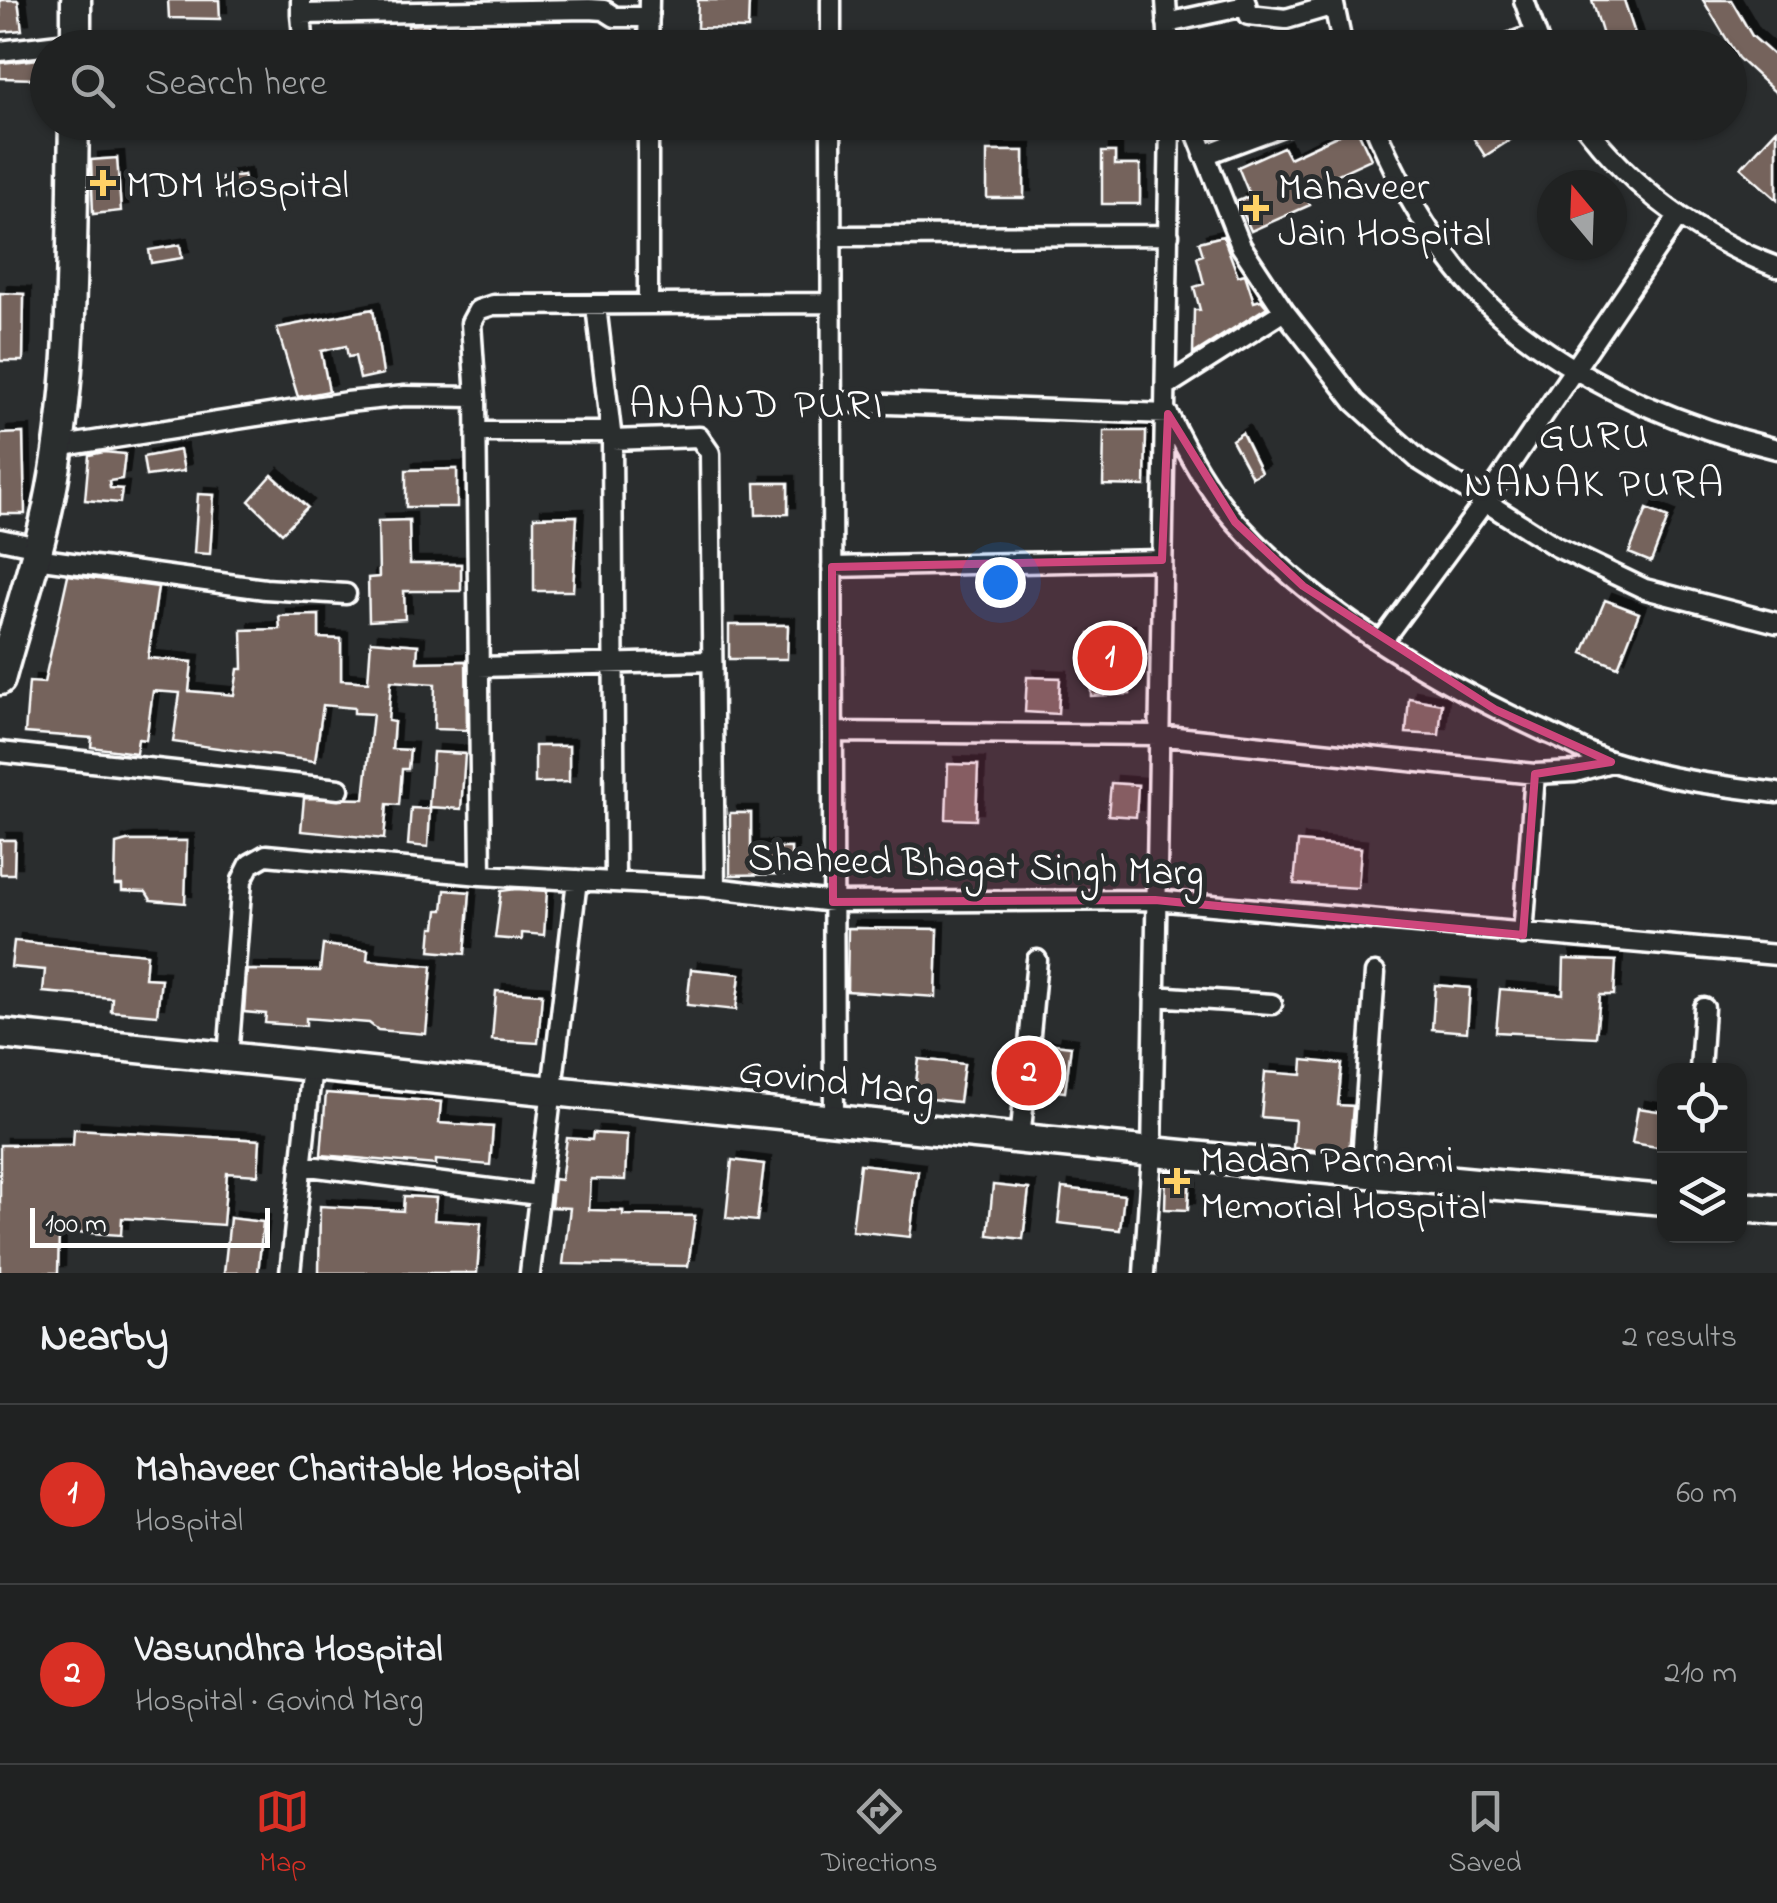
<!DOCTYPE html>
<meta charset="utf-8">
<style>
:root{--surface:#202222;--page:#2d2f2f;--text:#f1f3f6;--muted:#a2a4a5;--line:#3d3f40;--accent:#d93025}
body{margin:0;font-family:"Indie Flower",sans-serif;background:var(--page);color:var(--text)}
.controls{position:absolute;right:30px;bottom:30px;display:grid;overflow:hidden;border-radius:20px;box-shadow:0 2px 8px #0004}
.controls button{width:90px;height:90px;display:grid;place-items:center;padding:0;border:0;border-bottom:2px solid var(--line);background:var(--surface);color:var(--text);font:50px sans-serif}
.compass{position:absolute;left:1537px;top:170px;width:90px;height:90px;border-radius:50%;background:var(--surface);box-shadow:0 2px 8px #0004;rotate:341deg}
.scale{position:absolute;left:30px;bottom:25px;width:240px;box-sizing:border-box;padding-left:10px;border:5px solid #fff;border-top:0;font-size:28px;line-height:35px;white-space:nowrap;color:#fff;-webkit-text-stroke:8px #2a2d2e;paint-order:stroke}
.you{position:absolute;left:1000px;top:582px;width:35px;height:35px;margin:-25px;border:8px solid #fff;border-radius:50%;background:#1a73e8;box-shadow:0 0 0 15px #1a73e833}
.badge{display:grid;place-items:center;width:65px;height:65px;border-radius:50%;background:var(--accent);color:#fff;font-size:32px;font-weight:700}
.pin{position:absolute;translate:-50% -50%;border:5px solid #fff;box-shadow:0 2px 10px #0006}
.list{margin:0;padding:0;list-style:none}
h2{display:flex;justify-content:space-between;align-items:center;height:130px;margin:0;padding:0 40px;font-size:42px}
h2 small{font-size:32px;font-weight:400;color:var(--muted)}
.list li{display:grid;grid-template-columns:65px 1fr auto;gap:30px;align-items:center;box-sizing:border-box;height:180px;padding:0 40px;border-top:2px solid var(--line)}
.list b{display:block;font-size:38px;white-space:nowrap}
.list p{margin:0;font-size:32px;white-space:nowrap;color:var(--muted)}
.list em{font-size:32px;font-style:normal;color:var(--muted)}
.icon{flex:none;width:55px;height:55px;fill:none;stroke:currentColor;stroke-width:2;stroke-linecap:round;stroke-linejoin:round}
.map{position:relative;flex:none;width:1777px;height:1273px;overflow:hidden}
.search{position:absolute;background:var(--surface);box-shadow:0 2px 8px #0004;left:30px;right:30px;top:30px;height:110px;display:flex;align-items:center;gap:25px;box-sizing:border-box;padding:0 35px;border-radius:55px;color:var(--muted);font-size:38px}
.sheet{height:490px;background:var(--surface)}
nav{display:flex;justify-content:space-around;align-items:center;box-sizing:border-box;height:140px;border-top:2px solid var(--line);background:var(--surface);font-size:28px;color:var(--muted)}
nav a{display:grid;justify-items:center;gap:5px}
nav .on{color:var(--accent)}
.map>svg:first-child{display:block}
.building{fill:#74635b;stroke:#fff;stroke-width:2.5;filter:url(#shadow)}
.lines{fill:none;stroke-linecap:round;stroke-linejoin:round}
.street-casing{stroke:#fff;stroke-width:25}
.secondary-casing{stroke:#fff;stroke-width:35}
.street{stroke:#2a2d2e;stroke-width:18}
.secondary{stroke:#2a2d2e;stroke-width:28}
.marked{fill:#ce467c;fill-opacity:0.2;stroke:#ce467c;stroke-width:8;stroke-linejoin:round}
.poi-dot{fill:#ffd166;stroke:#2a2d2e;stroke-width:4}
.labels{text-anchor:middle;stroke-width:10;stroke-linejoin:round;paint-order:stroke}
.poi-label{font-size:40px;fill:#fff;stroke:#2a2d2e;text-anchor:start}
.street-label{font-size:40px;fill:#fff;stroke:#2a2d2e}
.neighbourhood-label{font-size:42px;letter-spacing:2.5px;fill:#fff;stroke:#2a2d2e}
</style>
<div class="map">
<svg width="1777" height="1273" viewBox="0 0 1777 1273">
<defs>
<filter id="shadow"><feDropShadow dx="7" dy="-7" stdDeviation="0" flood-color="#0009"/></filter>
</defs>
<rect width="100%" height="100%" fill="#2a2d2e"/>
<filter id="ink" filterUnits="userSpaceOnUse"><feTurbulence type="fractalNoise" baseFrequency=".01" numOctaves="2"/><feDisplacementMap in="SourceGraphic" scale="20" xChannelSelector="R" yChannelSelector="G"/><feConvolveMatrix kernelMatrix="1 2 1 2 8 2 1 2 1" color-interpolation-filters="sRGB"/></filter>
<g filter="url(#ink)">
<path class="building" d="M0,0h18l4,30 -22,2z
M168,0h51l1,19 -51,-1z
M698,0h51l-1,29 -51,-1z
M1592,0h32l14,43 -31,5z
M1703,0h28l21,36 25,22v36l-39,-36z
M428,24l1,24h-20l-1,-23z
M481,30h18l1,18h-19z
M40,59l-2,20 -38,-1v-15z
M687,122h46v17l-47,-1z
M1502,122h36l-53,34 -11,-17z
M1356,127l15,32 -68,31 7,15 -59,26 -13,-30 12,-5 -12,-29 45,-20 6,11z
M1777,129v71l-36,-32z
M987,151h37v47h-37z
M1102,152h13v13h25v39h-38z
M117,158l4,53 -28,3 -2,-54z
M244,175l3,19 -22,4 -3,-20z
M1223,236l15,40 7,-2 9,28 7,-2 6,7 -74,47 1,-44h6l-6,-23 10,-3 -7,-27 6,-2 -4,-13z
M180,245l2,13 -31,5 -2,-13z
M0,293l24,1 -1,67h-23z
M373,309l10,65 -23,5 -5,-23 -7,1 -2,-11 -25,5 8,40 -31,6 -21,-69z
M1104,431h42l-1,55 -42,-1z
M23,433l2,81h-25v-80z
M1242,433l19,39 -9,5 -20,-37z
M180,450l4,21 -38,5 -3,-19z
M104,452l21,2 -3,25 -13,2 1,7 12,1 -2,14 -35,-3 4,-45z
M457,469v38h-51v-37z
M272,475l35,32 -25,26 -33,-32z
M755,483h33v31l-32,1z
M198,494l16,1 -4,59 -16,-1z
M1647,509l21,9 -17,44 -22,-9z
M577,516l-4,75h-39v-74z
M409,520l1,44h51v27h-57l1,28 -36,2 -1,-43 11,-1 -1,-56z
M68,575l90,12 -10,71 44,4 -3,29 45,4 4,-26h5l-1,-39 38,-1 -1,-13 40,-1v23l22,1v41l27,2 3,-41 47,4 -1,17 49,-1 1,69 -33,-1 1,-45 -44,-3 -3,40 6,1 -2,27 18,1 -2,19h-6l-3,36 -12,-1 -3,35 -83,-8 3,-33 60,1 9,-85 -19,-1v-5l-31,-3 -8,56 -142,-19 7,-49 -27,-2 -7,49 -8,-1 -2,14 -45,-6 1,-9 -67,-5 4,-51 15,1z
M1605,600l34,13 -21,54 -35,-14z
M729,625h59l-1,34h-58z
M1128,632l2,62 -39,2 -2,-62z
M1027,677l33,1 -2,36 -33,-2z
M1409,698l33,6 -3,31 -33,-2z
M535,746h34v36l-34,1z
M433,752l32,2 -4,55 -32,-2z
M948,764l30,1 -2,55 -30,-1z
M1111,783l27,2 -2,32 -28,-2z
M411,808l19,1 -2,38 -20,-2z
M730,813h21v35h40v26l-61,1z
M0,840h15l-1,34h-14z
M127,841h60l-2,62 -34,-3 -5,-8 -24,-1v-6h-7l1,-41z
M1298,842l63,6 -3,40 -64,-4z
M516,889l31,2 -3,44 -22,-2v7l-27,-2 6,-47z
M445,890l25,2 -5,62 -35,-3 2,-24h4l2,-17h5z
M848,928l90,1 -2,68 -89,-6z
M14,941l133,13 -2,24 16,1 -4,36 -46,-4 1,-13 -69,-6 2,-22 -34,-3z
M323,945l45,5 -1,10 65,6 -6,68 -48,-4 -9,-7 -63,-5v8l-41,-3 1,-9 -22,-2 3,-42 73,1z
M1564,959l52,2 -2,34h-14l-4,42 -100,-5 4,-43 63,5z
M691,969l49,5 -4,36 -49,-5z
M1435,985l35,3 -3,44 -35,-3z
M496,991l46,3 -4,49 -46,-3z
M1054,1044l17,2 -6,46 -26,-3 5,-41 9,1z
M919,1059l45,5 -5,38 -45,-5z
M1303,1060l39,4 -4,41 15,1 -4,47 -56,-5 2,-28 -34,-3 4,-45 37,3z
M326,1093l115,9 -2,21 54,4 -3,38 -54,-5v5l-115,-10z
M1638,1108l26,4v36l-32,-5z
M74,1129l186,11 -2,35 -31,-2 -4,52 -101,-7 -1,17 -62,-4 -1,42h-58v-128h73z
M593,1133l34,2 -2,45 -34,-1 -2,31 34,1v4l72,1 -7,50 -125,-2 7,-56 -19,-1 3,-28 7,1 6,-42 25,2z
M732,1160l32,4 -7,57 -31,-3z
M860,1164l58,7 -8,66 -58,-6z
M1166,1171l24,2 -2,37 -23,-1z
M993,1185l36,4 -6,50 -35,-4z
M1062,1188l62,7 -4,35 -62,-7z
M404,1196l32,2 -2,22 47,3 -4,50h-158l1,-67 83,5z
M230,1218l33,4 -5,51h-34z"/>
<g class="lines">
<g class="street-casing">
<path id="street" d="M301,0v14l288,-5 15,1 11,7h34
M831,0v48
M1166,0l3,48
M1245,0l4,15 37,4 48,-14
M1333,0l10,48
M1524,0l17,48
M301,14l3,34
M1167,23l78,-17
M648,48l1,-48
M1498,48l37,-14
M0,51l76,-9
M831,122l3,999
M1192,122l49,124 43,65 71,91 64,58 138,87 88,42 132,34
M1373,122c31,76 81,161 148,211 75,57 166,95 256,116
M1582,122c52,68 115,115 195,145
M1204,155l89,-33
M831,236l338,-1
M648,302v-180
M596,306l16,134 3,442
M1168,385l116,-74
M832,402l336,12c19,38 40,77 69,109 83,92 201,160 313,211 21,9 41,22 63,28 52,17 109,24 164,31
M476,432h135
M612,440l87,-3 11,16 5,436
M56,447l291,-45 58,-6 71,1
M0,539l38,8
M35,558l230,31 81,5
M832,567l330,-7
M1382,641l101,-137 195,-287
M479,667l233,-6
M833,732l324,3 378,39 40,-2 36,-10
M0,752l339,37
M481,875l-5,-478 -5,-74 7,-13 15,-5 338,-2
M1523,935l12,-161
M1154,996l118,8
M228,1057l14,-177 8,-16 16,-9 215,20 225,12 127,15 322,-2 622,55
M1700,1070l4,-62
M1020,1141l17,-181
M301,1165l237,30
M1361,1174l14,-201
M290,1273l22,-207
M530,1273l47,-393
M1144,1273l8,-118 18,-1033"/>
</g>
<g class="secondary-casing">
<path id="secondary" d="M76,48v-48
M0,680c12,-44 26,-88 38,-132 38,-136 33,-286 36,-426
M0,1034c555,56 1109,117 1664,166
M1740,1207l37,3"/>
</g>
<use href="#street" class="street"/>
<use href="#secondary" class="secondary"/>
</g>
</g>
<path class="marked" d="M1168,414l67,108 68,64 193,124 115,52 -76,12 -12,161 -368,-35 -322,2 -1,-335 330,-7z"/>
<g class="poi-dot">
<path d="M98 168h10v10h10v10h-10v10h-10v-10h-10v-10h10z"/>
<path d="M1251 193h10v10h10v10h-10v10h-10v-10h-10v-10h10z"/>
<path d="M1172 1166h10v10h10v10h-10v10h-10v-10h-10v-10h10z"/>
</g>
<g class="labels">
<g class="poi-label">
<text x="126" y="197">MDM Hospital</text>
<text x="1278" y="199">Mahaveer<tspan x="1278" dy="46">Jain Hospital</tspan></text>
<text x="1200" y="1172">Madan Parnami<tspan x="1200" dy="46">Memorial Hospital</tspan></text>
</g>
<g class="street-label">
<text transform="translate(976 863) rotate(2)" y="14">Shaheed Bhagat Singh Marg</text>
<text transform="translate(837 1080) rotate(7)" y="14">Govind Marg</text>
</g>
<g class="neighbourhood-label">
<text x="757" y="417">ANAND PURI</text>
<text x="1595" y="448">GURU<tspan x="1595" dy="48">NANAK PURA</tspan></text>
</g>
</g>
</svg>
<div class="controls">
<button><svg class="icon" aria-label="locate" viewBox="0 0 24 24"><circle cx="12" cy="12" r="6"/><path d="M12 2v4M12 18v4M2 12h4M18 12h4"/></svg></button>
<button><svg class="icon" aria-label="layers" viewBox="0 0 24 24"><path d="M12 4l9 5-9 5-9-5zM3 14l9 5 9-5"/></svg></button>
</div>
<svg class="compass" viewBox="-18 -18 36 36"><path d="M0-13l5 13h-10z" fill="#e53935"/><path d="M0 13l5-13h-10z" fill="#a2a4a5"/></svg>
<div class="scale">100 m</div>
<div class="you"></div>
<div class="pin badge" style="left:1110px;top:658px">1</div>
<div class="pin badge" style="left:1029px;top:1073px">2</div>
<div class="search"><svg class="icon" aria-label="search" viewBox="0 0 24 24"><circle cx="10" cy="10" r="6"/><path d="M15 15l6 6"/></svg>Search here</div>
</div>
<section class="sheet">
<h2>Nearby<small>2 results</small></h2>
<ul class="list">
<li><span class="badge">1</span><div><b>Mahaveer Charitable Hospital</b><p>Hospital</p></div><em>60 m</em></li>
<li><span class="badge">2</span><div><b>Vasundhra Hospital</b><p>Hospital · Govind Marg</p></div><em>210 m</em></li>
</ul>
</section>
<nav>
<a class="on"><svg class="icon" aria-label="map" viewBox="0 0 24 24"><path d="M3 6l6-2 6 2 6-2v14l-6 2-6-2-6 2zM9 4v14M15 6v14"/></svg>Map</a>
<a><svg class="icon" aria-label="directions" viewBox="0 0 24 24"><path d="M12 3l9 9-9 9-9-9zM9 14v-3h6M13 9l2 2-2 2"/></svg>Directions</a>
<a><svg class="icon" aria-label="saved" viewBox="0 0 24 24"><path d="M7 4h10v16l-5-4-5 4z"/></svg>Saved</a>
</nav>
